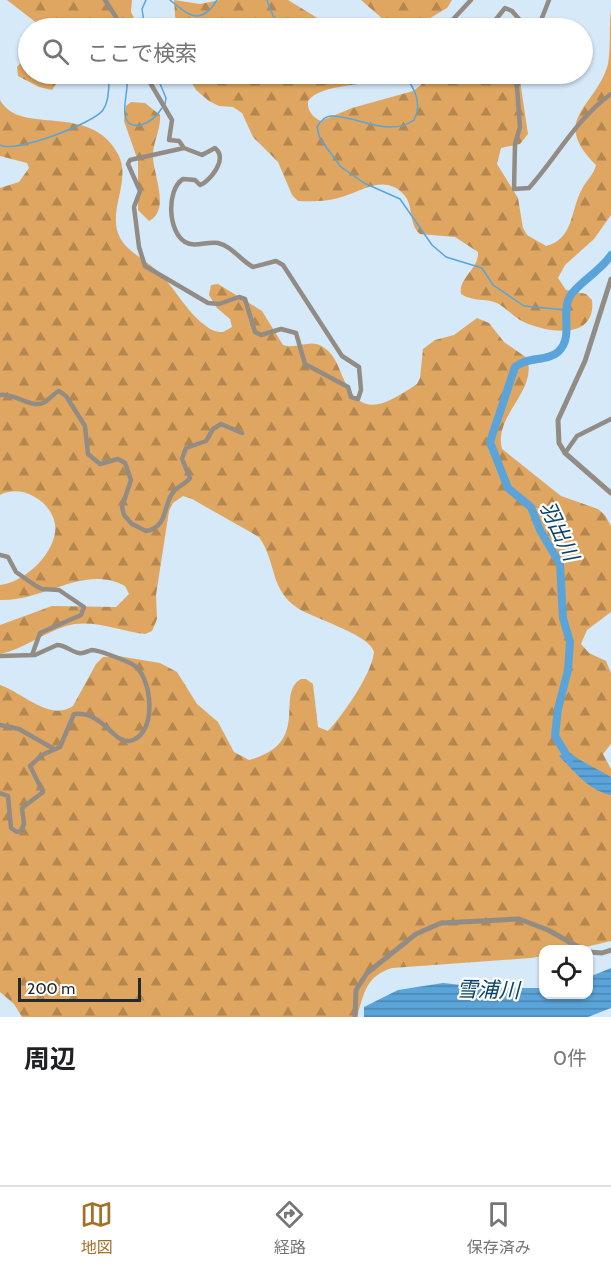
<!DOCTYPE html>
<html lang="ja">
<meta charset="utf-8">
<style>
:root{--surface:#fff;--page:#f2f2f2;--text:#202124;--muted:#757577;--line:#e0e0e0;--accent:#a47028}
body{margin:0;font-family:Cabin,"Noto Sans JP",sans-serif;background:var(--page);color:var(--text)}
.controls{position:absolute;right:18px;bottom:18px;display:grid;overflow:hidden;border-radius:12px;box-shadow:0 2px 4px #0004}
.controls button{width:54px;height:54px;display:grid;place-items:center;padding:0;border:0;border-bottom:2px solid var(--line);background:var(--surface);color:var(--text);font:30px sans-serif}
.scale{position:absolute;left:18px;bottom:15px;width:123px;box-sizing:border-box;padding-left:6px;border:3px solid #222a30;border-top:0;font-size:16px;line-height:21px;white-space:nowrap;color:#222a30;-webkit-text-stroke:4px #fff;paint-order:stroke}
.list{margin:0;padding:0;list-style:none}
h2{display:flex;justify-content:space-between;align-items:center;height:78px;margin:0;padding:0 24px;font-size:26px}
h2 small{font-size:20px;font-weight:400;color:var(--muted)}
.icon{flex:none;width:33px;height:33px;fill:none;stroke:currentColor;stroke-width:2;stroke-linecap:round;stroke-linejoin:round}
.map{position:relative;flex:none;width:611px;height:1017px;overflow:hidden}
.search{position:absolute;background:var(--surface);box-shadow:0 2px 4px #0004;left:18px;right:18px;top:18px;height:66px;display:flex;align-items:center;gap:15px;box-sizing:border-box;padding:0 21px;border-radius:33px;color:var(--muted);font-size:22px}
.sheet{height:168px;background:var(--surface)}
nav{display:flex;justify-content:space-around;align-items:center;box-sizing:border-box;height:84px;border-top:2px solid var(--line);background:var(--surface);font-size:16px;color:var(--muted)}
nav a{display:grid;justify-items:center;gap:3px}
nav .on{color:var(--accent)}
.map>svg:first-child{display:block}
.forest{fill:url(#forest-firs)}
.water{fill:url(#water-rules)}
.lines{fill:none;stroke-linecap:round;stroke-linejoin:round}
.stream{stroke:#5ba4da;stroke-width:1.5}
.river{stroke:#5ba4da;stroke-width:8}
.minor{stroke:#938c84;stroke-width:4.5}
.tertiary{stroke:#938c84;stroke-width:5}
.labels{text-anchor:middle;stroke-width:4.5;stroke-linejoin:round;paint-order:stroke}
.water-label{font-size:21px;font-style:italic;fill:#094468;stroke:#fff}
</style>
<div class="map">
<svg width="611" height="1017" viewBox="0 0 611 1017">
<defs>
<pattern id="forest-firs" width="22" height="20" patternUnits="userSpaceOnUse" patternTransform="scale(1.5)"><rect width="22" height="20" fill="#dea661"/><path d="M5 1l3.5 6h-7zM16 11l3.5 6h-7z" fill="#b48750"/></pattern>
<pattern id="water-rules" width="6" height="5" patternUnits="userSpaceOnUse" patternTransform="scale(1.5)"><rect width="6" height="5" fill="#5ba4da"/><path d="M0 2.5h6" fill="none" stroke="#4b86b1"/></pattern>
</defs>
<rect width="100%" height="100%" fill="#d5e9f9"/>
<path class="forest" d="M7,0h125l-1,12 8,16h-96z
M174,0l26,4 20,-4h68l31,19 39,9h-182z
M361,0h91l-5,8 -20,12 -2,8h-32z
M611,9v206l-17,24 -29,26 -7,13 8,12 20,4 6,6c5,42 -48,33 -72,20 -8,-5 -14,-12 -23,-17 -12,-5 -24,-1 -36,-9 -3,-16 18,-25 17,-42l-23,-15 -35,-3c-12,-11 -6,-26 -15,-38 -18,-22 -40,-7 -60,0 -14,5 -32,6 -47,5l-6,-6 -14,-33 -25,-25 -11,-24 -9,-6 -14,-1 -10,-5 -13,-11 -9,-16h200c-21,15 -65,8 -79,27 -1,10 5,16 13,20l31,-13 61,-17 8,-6 4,-11h94l9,60 -8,10 -19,4 -4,16 21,34 5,30 4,7 19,11c28,-7 24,-35 36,-57 4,-8 12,-15 14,-24 -47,-47 0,-57 12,-101 3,-17 1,-38 3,-55z
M28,55v19h27l1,10 -4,6 -13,-3 -21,-11 -1,-9z
M0,100c20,37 90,1 118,54 13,24 -7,51 -1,76 4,18 24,27 37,38 20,17 31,43 52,58 5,4 10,6 17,6l9,-5 -2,-8 -13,-11 -8,-13 2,-10 7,-1 44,27 21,34c14,5 27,-7 40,2 10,6 14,16 18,26 19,47 41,34 76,11l3,-6 3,-29 12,-9 19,-5 23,-17 12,5 15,19 23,16c11,34 -34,57 -25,91l59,47 37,13 7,6 6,11v86l-24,18 -6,14 8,9 17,8 5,12v71l-8,10 8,15v172l-34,8 -33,1 -1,6 -12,2 -139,10c-26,8 -28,25 -35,49h-335l-8,-13 -14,-12v-307c22,7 50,37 73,21l23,-42 7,-7 15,-1 42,7 17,9 20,32 21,18 16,30 15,8c64,-17 25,-66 52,-81h5l7,5 5,43 10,4c15,-16 44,-57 46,-79 -4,-17 -58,-33 -75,-43 -30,-19 -22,-47 -40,-72l-67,-38 -9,-3 -10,7 -4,8 -13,84 1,24 -5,12 -7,3c-25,-3 -54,-16 -79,-8 -23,7 -42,23 -66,28v-29l52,-19 64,1 13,-13 -4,-8c-42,-22 -81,16 -125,14v-15c24,-3 51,-28 55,-52 4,-28 -32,-51 -55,-38v-307l19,-6 10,-14 -2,-5 -27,-7z
M131,102l14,1 15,12c1,14 -6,25 -7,38 -2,17 19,57 -4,68l-11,-11v-49l-14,-40 2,-15z"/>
<path class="water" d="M568,751c14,12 28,17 43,26v18c-22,-4 -37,-24 -52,-39z
M611,968v40l-23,9h-224v-10l34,-17 45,-7 45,5h55l1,6h44l1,-17z"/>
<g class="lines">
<path class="stream" d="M170,0c19,16 31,26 47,0
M267,0l6,16 16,12
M145,28l-3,-19 4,-9
M118,74l9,10c1,11 -12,46 14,41 10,-3 16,-9 21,-17
M156,74l10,24 -1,6
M404,74c10,14 19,29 10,46 -25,18 -56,-4 -83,-4 -7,0 -11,6 -14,11l3,12 21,28 23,16 36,16 32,46 14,12 36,11 11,17 31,21 42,4
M0,145c14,9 94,-22 103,-35 7,-10 5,-25 7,-36"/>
<path class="river" d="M569,759l-14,-23 3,-27 10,-39 2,-28 -7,-24 -3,-54 -20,-34 -9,-23 -23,-19 -18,-46 25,-75c13,-11 32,-5 43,-15 16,-15 3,-37 11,-54 6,-13 32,-27 42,-43"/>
<path class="minor" d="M105,0l18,28
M445,28l26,-28
M489,28l16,-20 7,3 13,15 15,-3
M538,28l11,-28
M145,74l27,46 -3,20 10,1 5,7
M516,74l4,53 -5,17 -1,45 15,-1c27,-30 48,-70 82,-94
M184,148l18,7 13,-7c12,10 -1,27 -11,35l-4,2 -5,-5 -12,-1c-17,11 -15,53 2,63 10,6 22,-1 33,1 14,3 22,17 35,24l23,-6 7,4 59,91 17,11 2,23 -3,9 -7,-2 -3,-10 -43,-23 -9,-31 -15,-4 -20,6 -6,-3 -10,-33 -6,-2 -20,7 -11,-1 -63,-37 -6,-19 -5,-40 6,-16 -12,-27 2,-4z
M0,395c14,-2 31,13 43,8 6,-3 10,-9 16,-12l7,5 19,30 3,28 12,10 18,-5 7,4 6,17 -9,27 2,8 8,9 14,7c24,-4 16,-29 29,-41 5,-5 11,-6 15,-12l-8,-19 4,-11 20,-7 7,-12 8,-5 21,9
M565,453l12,-17 34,-17
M0,555l8,2 8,15 20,14 6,3 17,1 25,17 -3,8 -41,18 -8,22
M0,656l35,-1 22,-10c9,0 14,7 22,8 5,1 8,-2 13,-3 7,0 38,12 43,16 17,13 22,65 -2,74 -19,8 -27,-29 -59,-26l-14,33 -18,8 -12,11 13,26 -21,16 2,16 -3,7 -4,1 -6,-4 -3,-32 -8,-3
M0,725l19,4 35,20"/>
<path class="tertiary" d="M611,279l-26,82 -27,59 1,23 6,10 46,40
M588,952l14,1 9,-3
M355,1017l1,-27 11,-17 49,-39 25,-11 78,-4 29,11 36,20"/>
</g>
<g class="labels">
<g class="water-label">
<text transform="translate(559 531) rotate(65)" y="7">羽出川</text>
<text transform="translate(488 990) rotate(1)" y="7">雪浦川</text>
</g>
</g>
</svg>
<div class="controls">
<button><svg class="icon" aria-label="locate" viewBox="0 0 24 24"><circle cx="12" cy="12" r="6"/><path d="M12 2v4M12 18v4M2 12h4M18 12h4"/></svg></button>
</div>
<div class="scale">200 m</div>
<div class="search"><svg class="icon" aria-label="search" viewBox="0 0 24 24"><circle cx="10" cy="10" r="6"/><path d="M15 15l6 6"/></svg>ここで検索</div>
</div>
<section class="sheet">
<h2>周辺<small>0件</small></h2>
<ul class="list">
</ul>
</section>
<nav>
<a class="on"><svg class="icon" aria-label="map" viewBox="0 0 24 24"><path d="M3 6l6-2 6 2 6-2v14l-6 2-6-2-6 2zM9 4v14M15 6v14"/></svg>地図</a>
<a><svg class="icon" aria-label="directions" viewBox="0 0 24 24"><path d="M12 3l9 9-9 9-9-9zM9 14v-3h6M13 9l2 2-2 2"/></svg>経路</a>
<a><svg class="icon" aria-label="saved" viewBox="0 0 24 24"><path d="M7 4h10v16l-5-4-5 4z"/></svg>保存済み</a>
</nav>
